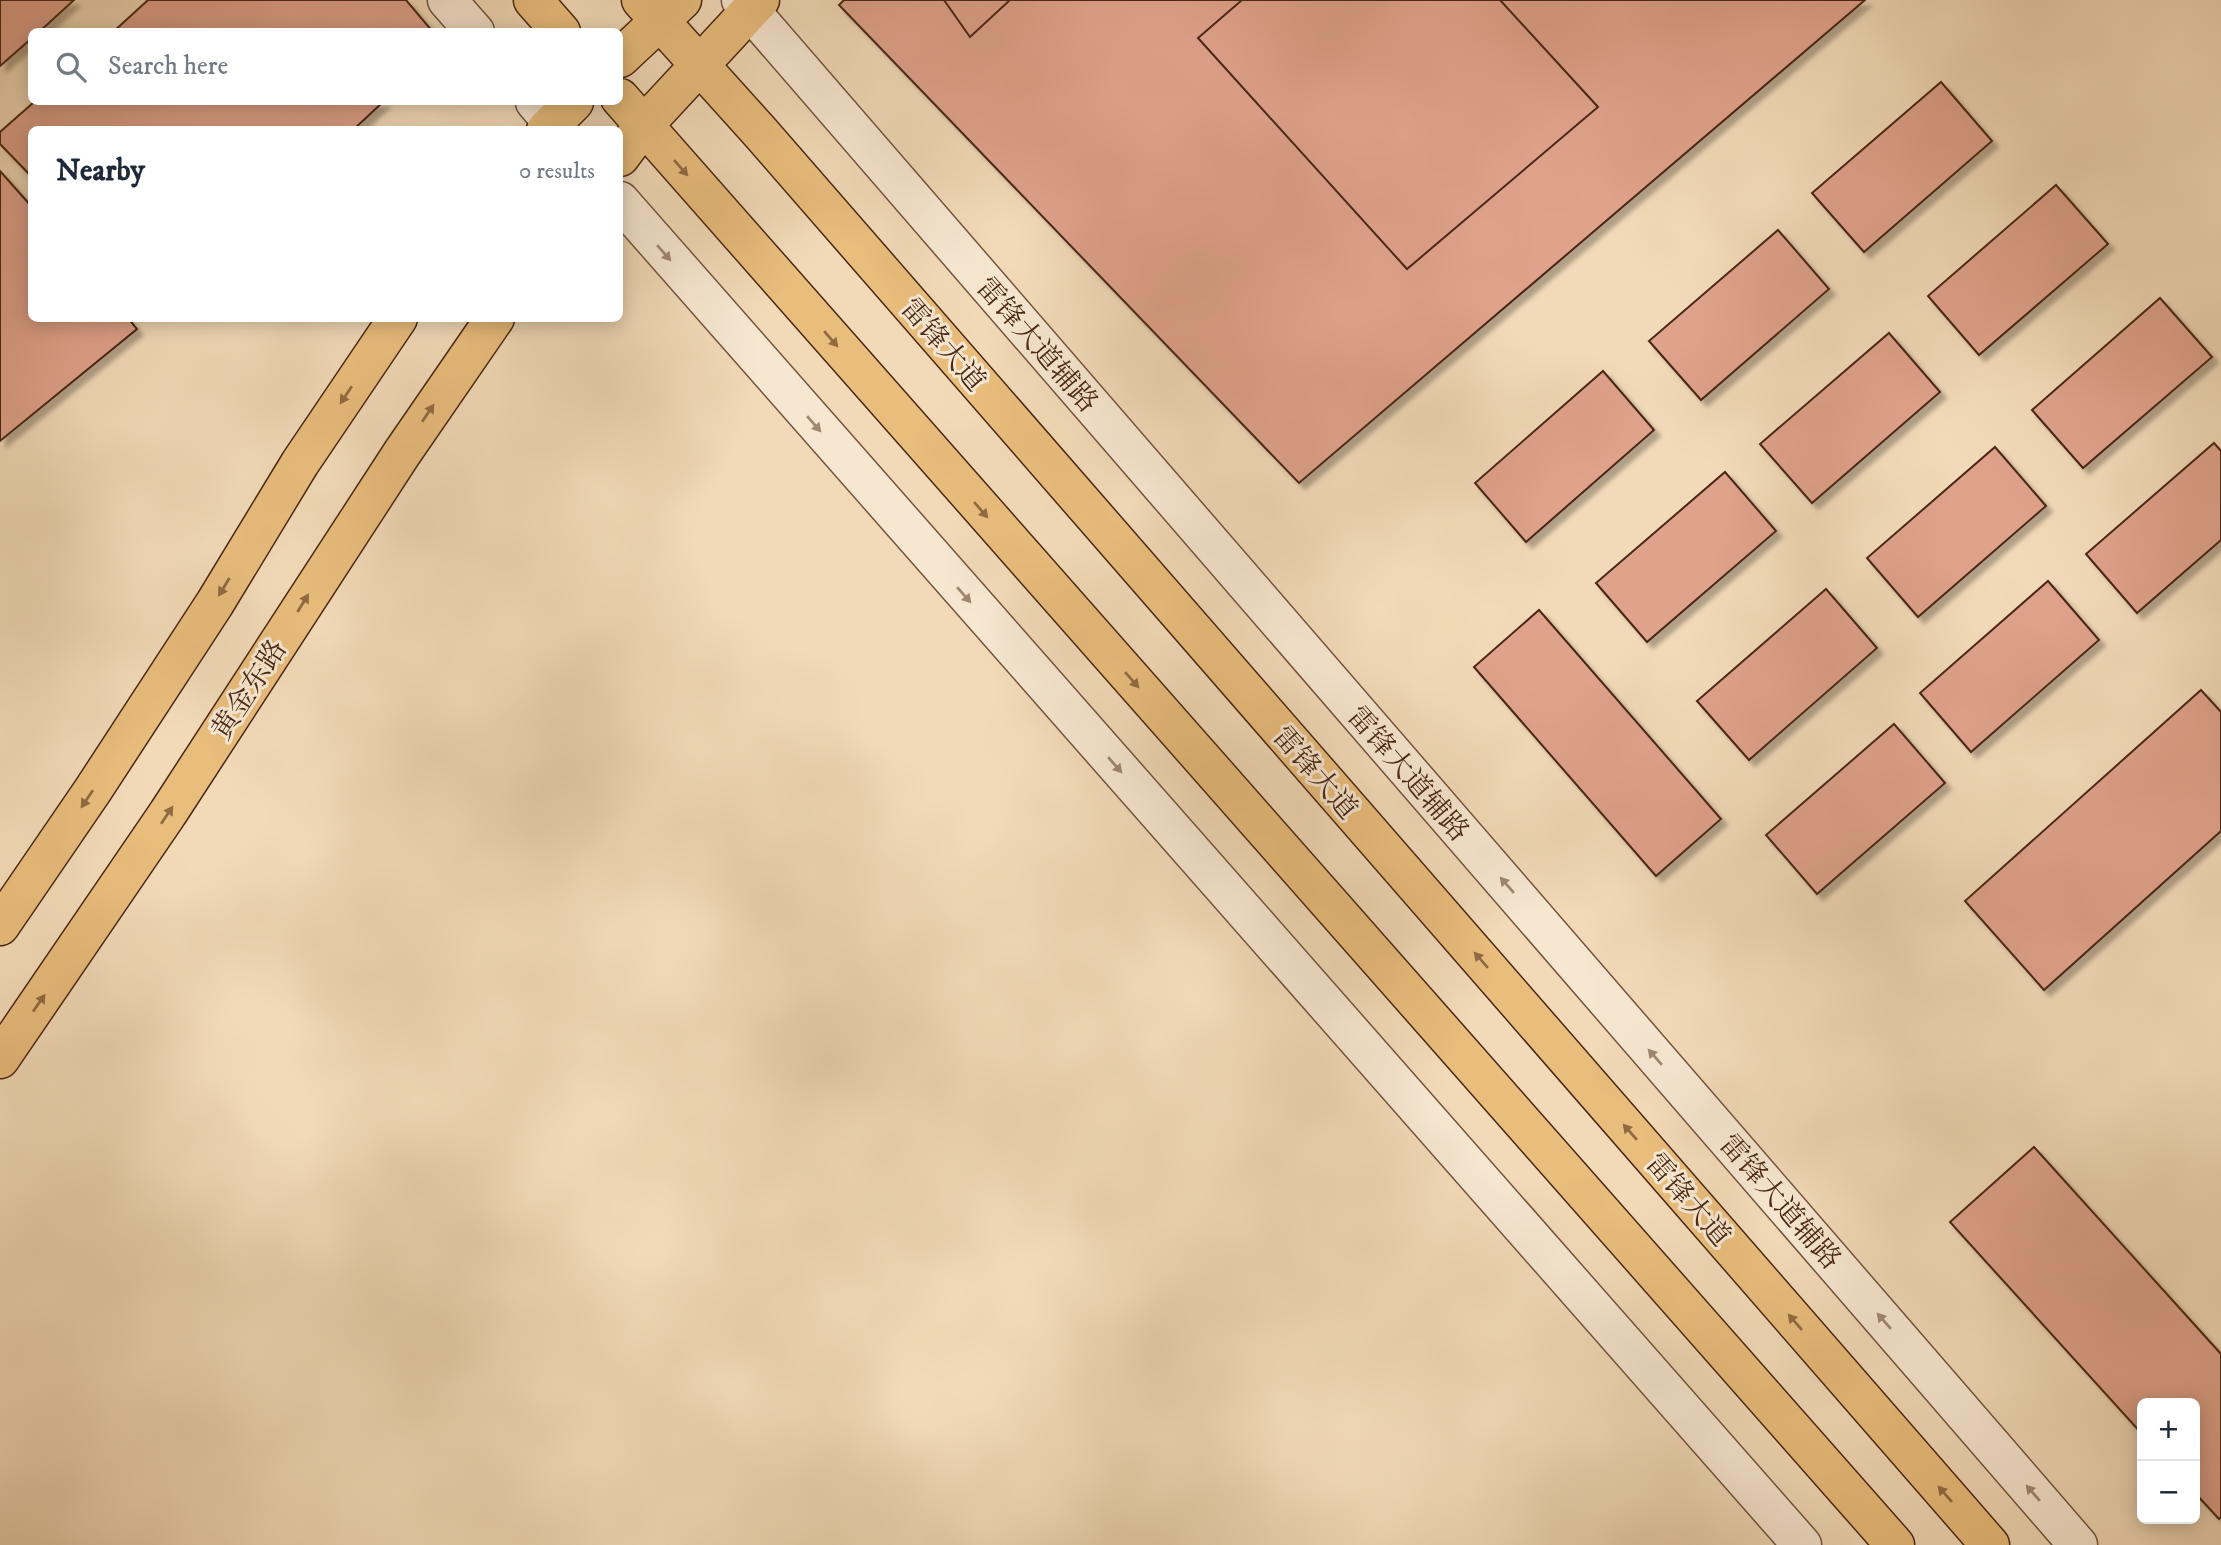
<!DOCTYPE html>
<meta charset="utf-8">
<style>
:root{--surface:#fff;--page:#f6f6f7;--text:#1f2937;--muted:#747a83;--line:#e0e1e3}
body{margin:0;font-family:"IM FELL DW Pica","Noto Serif SC",serif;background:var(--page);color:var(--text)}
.controls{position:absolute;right:21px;bottom:21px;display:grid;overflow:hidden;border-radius:10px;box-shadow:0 4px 18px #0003}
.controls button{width:63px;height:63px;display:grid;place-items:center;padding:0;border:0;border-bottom:2px solid var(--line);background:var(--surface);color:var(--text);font:35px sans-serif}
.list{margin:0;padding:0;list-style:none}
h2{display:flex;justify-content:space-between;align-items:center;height:91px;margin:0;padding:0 28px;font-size:30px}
h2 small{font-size:23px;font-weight:400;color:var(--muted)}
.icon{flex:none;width:38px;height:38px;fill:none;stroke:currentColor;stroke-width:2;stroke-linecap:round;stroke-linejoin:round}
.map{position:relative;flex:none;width:2221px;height:1545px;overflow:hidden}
.search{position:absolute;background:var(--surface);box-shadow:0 4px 18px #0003;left:28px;top:28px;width:595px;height:77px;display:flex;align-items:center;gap:18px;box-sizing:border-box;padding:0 24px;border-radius:10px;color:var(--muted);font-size:26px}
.panel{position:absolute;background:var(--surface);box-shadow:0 4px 18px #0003;left:28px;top:126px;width:595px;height:196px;border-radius:10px}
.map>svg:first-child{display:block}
.building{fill:#dfa28b;stroke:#492713;stroke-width:2;filter:url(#shadow)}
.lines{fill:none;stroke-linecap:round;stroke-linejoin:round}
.minor-casing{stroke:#73543c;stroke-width:41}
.major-casing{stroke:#492713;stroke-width:41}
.minor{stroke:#f7e7d1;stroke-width:38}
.major{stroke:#e9bd7c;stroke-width:38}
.oneway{fill:#916a42}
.oneway2{fill:#a08772}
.labels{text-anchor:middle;stroke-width:6;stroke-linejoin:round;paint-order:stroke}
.street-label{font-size:28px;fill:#492713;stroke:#f7e7d1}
</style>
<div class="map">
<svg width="2221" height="1545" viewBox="0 0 2221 1545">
<defs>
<filter id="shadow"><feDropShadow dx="6" dy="6" stdDeviation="2" flood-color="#0004"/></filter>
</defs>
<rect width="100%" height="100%" fill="#f2dab8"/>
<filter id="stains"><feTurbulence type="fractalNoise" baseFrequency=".00286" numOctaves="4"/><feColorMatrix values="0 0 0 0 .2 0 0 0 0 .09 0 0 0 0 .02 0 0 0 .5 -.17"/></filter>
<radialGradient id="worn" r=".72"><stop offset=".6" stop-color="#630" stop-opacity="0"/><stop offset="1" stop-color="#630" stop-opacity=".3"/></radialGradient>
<path class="building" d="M0,0h74l-35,32h-7v6l-32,28z
M148,0h258l27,32h-320z
M844,0h1021l-566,483 -460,-478z
M944,0h66l-40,37z
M1242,0h258l98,107 -191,162 -209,-231z
M1941,82l51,59 -128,111 -52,-59z
M34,102h349l-30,28h-321v47l-32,-33v-12z
M0,171l32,36v111h96l9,11 -137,112z
M2056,185l52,59 -129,111 -51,-59z
M1778,230l51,59 -128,111 -52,-59z
M2160,298l52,59 -129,111 -51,-58z
M1889,333l51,59 -128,111 -52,-59z
M1603,371l51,59 -128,112 -51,-59z
M2214,443l7,8v89l-84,73 -51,-59z
M1995,447l51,59 -128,111 -51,-59z
M1725,472l51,59 -129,111 -51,-59z
M2048,581l51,59 -128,112 -51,-59z
M1826,589l51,59 -128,112 -52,-59z
M1539,610l182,209 -65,57 -182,-209z
M2201,690l20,22v119l-177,159 -79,-89z
M1894,724l51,59 -128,111 -51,-59z
M2034,1147l187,207v163l-2,2 -24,-26v-90h-53v31l-192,-212z"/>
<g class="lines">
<g class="minor-casing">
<path id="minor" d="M447,0l28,32
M741,0l1337,1545
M535,102l24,28
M620,201l1182,1344"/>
</g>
<g class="major-casing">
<path id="major" d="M533,0l28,32
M641,0l119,132 1230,1413
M620,58l62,-58
M620,98l1275,1447
M546,130l28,-28
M620,157l23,-31 117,-126
M0,926l93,-136 122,-187 85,-140 98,-145
M0,1059l168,-246 234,-360 93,-135"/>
</g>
<use href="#minor" class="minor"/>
<use href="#major" class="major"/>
</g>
<defs><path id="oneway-solid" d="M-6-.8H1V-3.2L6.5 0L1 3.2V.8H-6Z" transform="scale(1.75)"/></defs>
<g class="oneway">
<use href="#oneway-solid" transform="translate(681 168) rotate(49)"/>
<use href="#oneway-solid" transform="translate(831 339) rotate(49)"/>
<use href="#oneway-solid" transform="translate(346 395) rotate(124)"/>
<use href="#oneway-solid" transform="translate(428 413) rotate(-56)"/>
<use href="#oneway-solid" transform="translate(981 510) rotate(49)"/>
<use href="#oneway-solid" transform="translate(224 587) rotate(121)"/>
<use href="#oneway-solid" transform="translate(303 603) rotate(-58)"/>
<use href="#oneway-solid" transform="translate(1132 680) rotate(49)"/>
<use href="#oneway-solid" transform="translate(87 799) rotate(124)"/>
<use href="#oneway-solid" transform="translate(167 815) rotate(-56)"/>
<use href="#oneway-solid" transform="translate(1481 960) rotate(-131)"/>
<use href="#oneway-solid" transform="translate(39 1003) rotate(-55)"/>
<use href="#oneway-solid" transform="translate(1630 1132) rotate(-131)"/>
<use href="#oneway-solid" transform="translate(1795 1322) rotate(-131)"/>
<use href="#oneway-solid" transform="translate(1945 1494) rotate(-131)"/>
</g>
<g class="oneway2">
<use href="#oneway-solid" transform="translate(664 253) rotate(49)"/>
<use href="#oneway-solid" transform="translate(814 424) rotate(49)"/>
<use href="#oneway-solid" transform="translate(964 595) rotate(49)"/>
<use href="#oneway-solid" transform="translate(1115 765) rotate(49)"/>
<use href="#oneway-solid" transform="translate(1507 885) rotate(-131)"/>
<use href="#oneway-solid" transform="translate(1655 1057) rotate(-131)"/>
<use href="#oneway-solid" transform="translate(1884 1321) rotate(-131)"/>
<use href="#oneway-solid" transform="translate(2033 1493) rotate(-131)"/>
</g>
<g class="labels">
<g class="street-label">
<text transform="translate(944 344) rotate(49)" y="10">雷锋大道</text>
<text transform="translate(1038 344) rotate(49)" y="10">雷锋大道辅路</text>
<text transform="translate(248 689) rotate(-57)" y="10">黄金东路</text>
<text transform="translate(1316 772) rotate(49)" y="10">雷锋大道</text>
<text transform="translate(1409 773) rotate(49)" y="10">雷锋大道辅路</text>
<text transform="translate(1689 1199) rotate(49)" y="10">雷锋大道</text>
<text transform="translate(1781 1201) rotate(49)" y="10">雷锋大道辅路</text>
</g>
</g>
<rect width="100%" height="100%" filter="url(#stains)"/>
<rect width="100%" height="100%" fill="url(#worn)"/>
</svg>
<div class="controls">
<button>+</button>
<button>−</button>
</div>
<div class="search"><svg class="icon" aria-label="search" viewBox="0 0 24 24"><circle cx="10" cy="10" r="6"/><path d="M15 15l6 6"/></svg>Search here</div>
<section class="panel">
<h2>Nearby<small>0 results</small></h2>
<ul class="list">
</ul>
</section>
</div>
